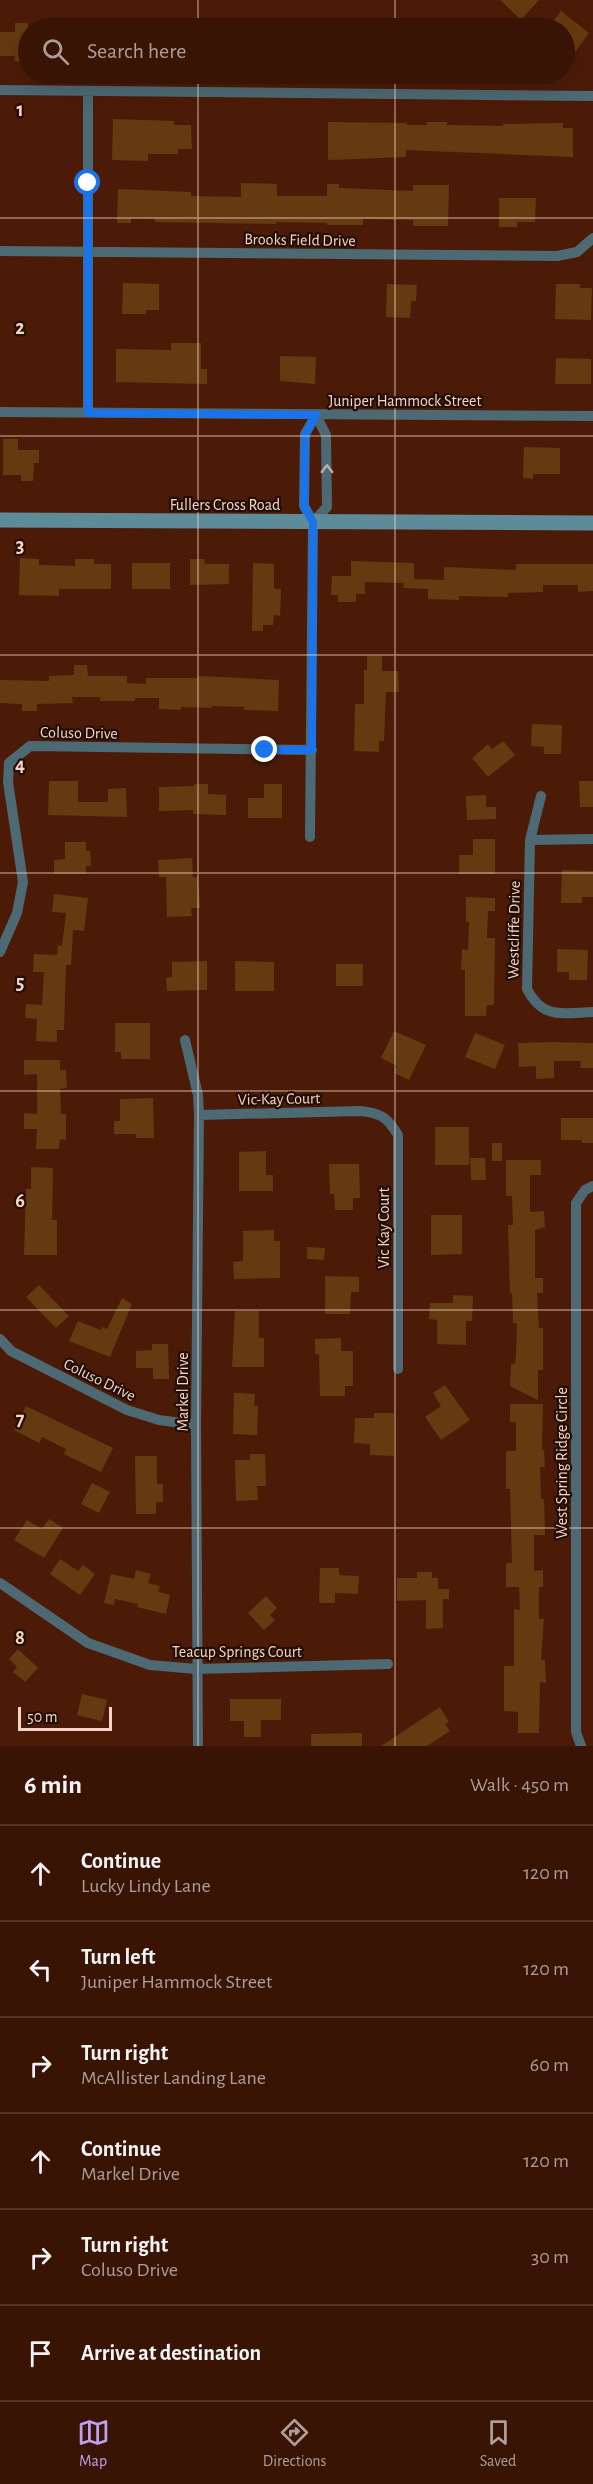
<!DOCTYPE html>
<meta charset="utf-8">
<style>
:root{--surface:#391405;--page:#401d0f;--text:#f1f3f6;--muted:#ab9e9a;--line:#533327;--accent:#bca0f2}
body{margin:0;font-family:"Alegreya Sans",sans-serif;background:var(--page);color:var(--text)}
.scale{position:absolute;left:18px;bottom:15px;width:94px;box-sizing:border-box;padding-left:6px;border:3px solid #f5d4c8;border-top:0;font-size:16px;line-height:21px;white-space:nowrap;color:#f5d4c8;-webkit-text-stroke:4px #230e06;paint-order:stroke}
.stop{position:absolute;width:18px;height:18px;margin:-14px;border:4px solid #1a73e8;border-radius:50%;background:#fff}
.stop.end{background:#1a73e8;border-color:#fff;box-shadow:0 2px 6px #0008}
.list{margin:0;padding:0;list-style:none}
h2{display:flex;justify-content:space-between;align-items:center;height:78px;margin:0;padding:0 24px;font-size:26px}
h2 small{font-size:20px;font-weight:400;color:var(--muted)}
.list li{display:grid;grid-template-columns:39px 1fr auto;gap:18px;align-items:center;box-sizing:border-box;height:96px;padding:0 24px;border-top:2px solid var(--line)}
.list b{display:block;font-size:22px;white-space:nowrap}
.list p{margin:0;font-size:20px;white-space:nowrap;color:var(--muted)}
.list em{font-size:20px;font-style:normal;color:var(--muted)}
.icon{flex:none;width:33px;height:33px;fill:none;stroke:currentColor;stroke-width:2;stroke-linecap:round;stroke-linejoin:round}
.map{position:relative;flex:none;width:593px;height:1746px;overflow:hidden}
.search{position:absolute;background:var(--surface);box-shadow:0 6px 24px #0002;left:18px;right:18px;top:18px;height:66px;display:flex;align-items:center;gap:15px;box-sizing:border-box;padding:0 21px;border-radius:33px;color:var(--muted);font-size:22px}
.sheet{height:654px;background:var(--surface)}
nav{display:flex;justify-content:space-around;align-items:center;box-sizing:border-box;height:84px;border-top:2px solid var(--line);background:var(--surface);font-size:16px;color:var(--muted)}
nav a{display:grid;justify-items:center;gap:3px}
nav .on{color:var(--accent)}
.map>svg:first-child{display:block}
.building{fill:#643a10}
.lines{fill:none;stroke-linecap:round;stroke-linejoin:round}
.street{stroke:#4d6973;stroke-width:10}
.secondary{stroke:#5d8b9a;stroke-width:15}
.oneway{stroke:#baafaa}
.route{stroke:#1a73e8;stroke-width:8}
.grid{fill:none;stroke:#f5d4c8;stroke-width:1.5;stroke-opacity:0.55}
.labels{text-anchor:middle;stroke-width:4.5;stroke-linejoin:round;paint-order:stroke}
.street-label{font-size:16px;fill:#f5d4c8;stroke:#230e06}
.grid-label{font-size:20px;text-anchor:middle;font-weight:bold;fill:#f5d4c8;stroke:#230e06;stroke-width:4.5;stroke-linejoin:round;paint-order:stroke}
</style>
<div class="map">
<svg width="593" height="1746" viewBox="0 0 593 1746">
<rect width="100%" height="100%" fill="#4c1b07"/>
<path class="building" d="M500,0h39l-18,20z
M561,11l28,22 -16,22 -9,-6v-21h-16z
M15,23h13v39l-14,-1 1,-5h-15v-24h15z
M113,119l61,2v4h17l1,24h-14v5h-30v7l-36,-1z
M328,122l79,1v2h20v-3h20v3l56,1v-2l60,-1v5h10v29l-167,-7v7l-78,3z
M241,183l36,1v12h50v-12h12v4l74,3v-6h36l-1,41h-35v-6l-50,-1v6h-36v-2l-51,-1v2l-121,-2v-3l-24,-1v5h-14l1,-34 73,3v4l50,1z
M499,198h37l-1,24h-18v5h-18z
M123,283l36,1v26h-13v4h-24z
M387,284l30,1 -1,16h-5l-1,17 -24,-1z
M556,284h24v4h12l-1,32 -36,-1z
M171,343h30v26h6v15l-91,-2v-33l55,1z
M280,356l36,1 -1,27 -35,-3z
M556,358l35,1v25h-36z
M3,439h15v11h21v13h-5l-1,18h-12v-6h-18z
M524,447l36,1v26h-27v5l-10,-1z
M20,558l19,1v6l36,1v-7h19v5h17v25h-52v7l-40,-1z
M190,559h14l1,5h24v20l-39,1z
M351,561l63,2v16l30,1v-13l72,3v-6h77v27l-15,1v-7h-35v7l-35,1v4l-49,-1v4l-31,-1v-10l-25,-1 1,-5 -39,-1v12h-9v8h-18v-7h-7l1,-19h19z
M132,563h38v26h-38z
M253,563l21,1v25h7l-1,27 -6,-1 -1,10h-10v6h-11z
M367,656h15v15h16l1,21h-13l-2,49h-5v11l-25,-1 1,-47h9v-34h3z
M74,665h13l1,11h39v7l19,1v-6h52l1,-2 80,4 -1,31 -34,-1v-3l-32,-1v2l-31,-1v3l-22,-1v-11h-24v3h-35v-4h-28l1,6 -36,1v7h-15v-7l-22,-1v-23l49,1v-5l25,-1z
M532,724l30,1 -1,29h-17v-7l-13,-1z
M503,741l12,14 -27,22 -16,-19 16,-14 4,5z
M49,781h29v21h30v-13l18,-1 1,29 -79,-2z
M579,781h14v26h-13z
M194,784h14v10l18,1v20l-33,-1v-4l-34,1v-24l35,-1z
M264,784h18v34h-34v-20h16z
M486,795v12h10v12l-29,1 -1,-24z
M473,839h22v35h-36v-19h14z
M65,842h21v9h4l1,15h-5v8h-32v-14l11,-1z
M192,858l1,19h5l2,31h-9l1,8 -25,1 -1,-40h-7l-1,-17z
M562,870l31,1v26h-11v6h-21z
M54,894l34,4 -4,33 -11,-1 -2,35h-5l-2,65h-7v12l-21,-1 1,-22 -12,-1 1,-14 16,1 2,-33h-11l1,-18 23,1 1,-10 4,1 4,-33 -14,-1z
M466,897l29,1v13h-7l-1,27h8l-1,67h-7l-1,11h-21v-46h-4l1,-21 6,1 1,-28h-3z
M557,949l31,1 -1,30h-18v-8h-12z
M207,961v29l-40,1 -1,-13 6,-1v-15z
M235,961l39,1v29h-39z
M336,964h27v22h-27z
M115,1023h35v36h-29v-7h-6z
M394,1031l32,14 -17,35 -15,-7 3,-7 -16,-8z
M475,1033l30,12 -10,24 -30,-12z
M553,1042l40,1v25h-13l1,-7h-27v17l-18,1v-13l-17,1 -1,-24z
M24,1060h36v10h6l1,18 -7,1 1,25h5v26l-6,-1 -1,10h-23l1,-20h-13v-16l13,1v-40l-13,1z
M153,1098l1,40h-18v-4h-22v-13h6v-22z
M561,1118h32v25h-11v-3h-21z
M435,1127h34v38h-34z
M492,1143h10v18h-10z
M266,1151v24h7v16h-34v-39z
M470,1158h15l1,22h-15z
M506,1160h35v15h-11v37l14,-1 1,16 -10,3v48h8v15h-6l2,35h4v42h-5v30l-28,-14 1,-22h4l1,-9 1,-32h-4l-1,-30h-2l-2,-68h5l-1,-29h-6z
M329,1164h30l1,34h-7v12h-18l-1,-16h-4z
M31,1167l22,1 -1,52h5v35h-33l2,-66h5z
M431,1215h31v39l-31,1z
M274,1230v11h6v37l-46,1 -1,-17 10,-1v-30z
M307,1247l18,1 -1,12 -17,-1z
M325,1276l34,1v15h-8l-1,22h-25z
M39,1285l30,31 -13,12 -30,-31z
M453,1295l20,1 -1,25h-6v24l-29,-1v-24l-8,-1 1,-16h23z
M122,1298l10,6 -22,53 -41,-16 9,-20 23,9 1,-3 5,2z
M235,1311h24v27h5v29h-32z
M341,1338v13h12v35h-8v10h-25l-1,-42h-4v-15z
M152,1344h16l1,35h-16v-11h-17v-17l16,-1z
M445,1385l25,35 -29,20 -16,-23 16,-11 -8,-13z
M234,1393l21,1 -1,12h4l-1,29 -24,-1z
M510,1404h33l-1,46h2l1,17h-5l1,32h3l1,36h-11v36l9,-1v17h-4v32h5l-3,41h4l1,23 -6,-1 -1,51h-21v-21l-14,-1v-45h10v-57l6,1 -1,-23h-13v-24h6l-2,-74h-4v-38h10v-29h-6z
M26,1406l87,42 -12,24 -37,-18 2,-5 -24,-12 -3,6 -25,-13z
M374,1413h20v43l-24,-1v-11l-16,-1 1,-25h19z
M250,1454h15l1,32h-9l1,14 -22,1 -1,-41h15z
M135,1456h22v28h6v18h-7v12h-20z
M92,1483l18,9 -11,21 -18,-9z
M49,1519l14,9 -19,30 -30,-18 13,-20 15,9z
M60,1559l18,12 5,-6 12,9 -15,21 -30,-21z
M320,1568h19v7l20,1 -1,18 -23,-1v10h-16z
M136,1570l15,4 -3,9 12,3 -2,6 12,3 -4,19 -29,-7 1,-3 -23,-5 -1,6 -10,-2 7,-29 23,5z
M417,1572h15v6h6v11h11v10h-6v29l-17,1v-29l-29,1v-23h20z
M266,1596l11,12 -7,7 5,5 -11,10 -16,-17z
M18,1649l20,19 -13,14 -12,-10 4,-5 -8,-8z
M82,1694l25,6 -5,21 -25,-6z
M230,1699h51v21h-20v17h-17v-16h-14z
M440,1707l9,15 -4,2 5,7 -23,15h-46z
M362,1733v13h-51v-12z"/>
<g class="lines">
<path class="street" d="M0,90l593,6
M0,251l557,5 20,-4 16,-14
M0,412l593,4
M88,413v-322
M541,796l-11,44 -3,149c16,31 36,24 66,23
M310,837l3,-315 -9,-16 1,-72 11,-19 10,20 1,72 -14,15
M530,840l63,-1
M0,952l17,-39 6,-31 -15,-100 1,-19 21,-17 282,4
M185,1040l13,55 1,20 -3,310 2,321
M199,1115l161,-4c21,2 27,6 38,24v234
M0,1339l11,12 116,59 32,10 37,5
M0,1583l88,60 62,22 46,4 192,-5
M581,1746l-5,-14v-529l9,-13 8,-4"/>
<path class="secondary" d="M0,520l593,3"/>
</g>
<defs><path id="oneway-chevron" d="M-2-3.5L2.5 0L-2 3.5" fill="none" stroke-width="1.6" stroke-linecap="round" stroke-linejoin="round" transform="scale(1.5)"/></defs>
<use class="oneway" href="#oneway-chevron" transform="translate(327 469) rotate(-90)"/>
<g class="lines">
<path class="route" d="M88,183v230l228,2 -11,20 -1,71 9,16 -1,228h-47"/>
</g>
<path class="grid" d="M198,0v28M395,0v28M198,74v1672M395,74v1672M0,218h593M0,436h593M0,655h593M0,873h593M0,1091h593M0,1310h593M0,1528h593"/>
<g class="labels">
<g class="street-label">
<text transform="translate(300 239) rotate(1)" y="6">Brooks Field Drive</text>
<text x="405" y="406">Juniper Hammock Street</text>
<text x="225" y="510">Fullers Cross Road</text>
<text transform="translate(79 732) rotate(1)" y="6">Coluso Drive</text>
<text transform="translate(513 930) rotate(-89)" y="6">Westcliffe Drive</text>
<text transform="translate(279 1098) rotate(-1)" y="6">Vic-Kay Court</text>
<text transform="translate(383 1228) rotate(-90)" y="6">Vic Kay Court</text>
<text transform="translate(100 1379) rotate(26)" y="6">Coluso Drive</text>
<text transform="translate(182 1392) rotate(-90)" y="6">Markel Drive</text>
<text transform="translate(561 1463) rotate(-90)" y="6">West Spring Ridge Circle</text>
<text x="237" y="1657">Teacup Springs Court</text>
</g>
</g>
<g class="grid-label">
<text x="20" y="116">1</text>
<text x="20" y="334">2</text>
<text x="20" y="552">3</text>
<text x="20" y="771">4</text>
<text x="20" y="989">5</text>
<text x="20" y="1207">6</text>
<text x="20" y="1425">7</text>
<text x="20" y="1644">8</text>
</g>
</svg>
<div class="scale">50 m</div>
<div class="stop" style="left:88px;top:183px"></div>
<div class="stop end" style="left:265px;top:750px"></div>
<div class="search"><svg class="icon" aria-label="search" viewBox="0 0 24 24"><circle cx="10" cy="10" r="6"/><path d="M15 15l6 6"/></svg>Search here</div>
</div>
<section class="sheet">
<h2>6 min<small>Walk · 450 m</small></h2>
<ul class="list">
<li><svg class="icon" aria-label="ahead" viewBox="0 0 24 24"><path d="M12 20V5M6 11l6-6 6 6"/></svg><div><b>Continue</b><p>Lucky Lindy Lane</p></div><em>120 m</em></li>
<li><svg class="icon" aria-label="left" viewBox="0 0 24 24"><path d="M17 20v-9H6M10 6l-5 5 5 5"/></svg><div><b>Turn left</b><p>Juniper Hammock Street</p></div><em>120 m</em></li>
<li><svg class="icon" aria-label="right" viewBox="0 0 24 24"><path d="M7 20v-9h11M14 6l5 5-5 5"/></svg><div><b>Turn right</b><p>McAllister Landing Lane</p></div><em>60 m</em></li>
<li><svg class="icon" aria-label="ahead" viewBox="0 0 24 24"><path d="M12 20V5M6 11l6-6 6 6"/></svg><div><b>Continue</b><p>Markel Drive</p></div><em>120 m</em></li>
<li><svg class="icon" aria-label="right" viewBox="0 0 24 24"><path d="M7 20v-9h11M14 6l5 5-5 5"/></svg><div><b>Turn right</b><p>Coluso Drive</p></div><em>30 m</em></li>
<li><svg class="icon" aria-label="arrive" viewBox="0 0 24 24"><path d="M6 21V4h12l-3 4 3 4H6"/></svg><div><b>Arrive at destination</b></div></li>
</ul>
</section>
<nav>
<a class="on"><svg class="icon" aria-label="map" viewBox="0 0 24 24"><path d="M3 6l6-2 6 2 6-2v14l-6 2-6-2-6 2zM9 4v14M15 6v14"/></svg>Map</a>
<a><svg class="icon" aria-label="directions" viewBox="0 0 24 24"><path d="M12 3l9 9-9 9-9-9zM9 14v-3h6M13 9l2 2-2 2"/></svg>Directions</a>
<a><svg class="icon" aria-label="saved" viewBox="0 0 24 24"><path d="M7 4h10v16l-5-4-5 4z"/></svg>Saved</a>
</nav>
